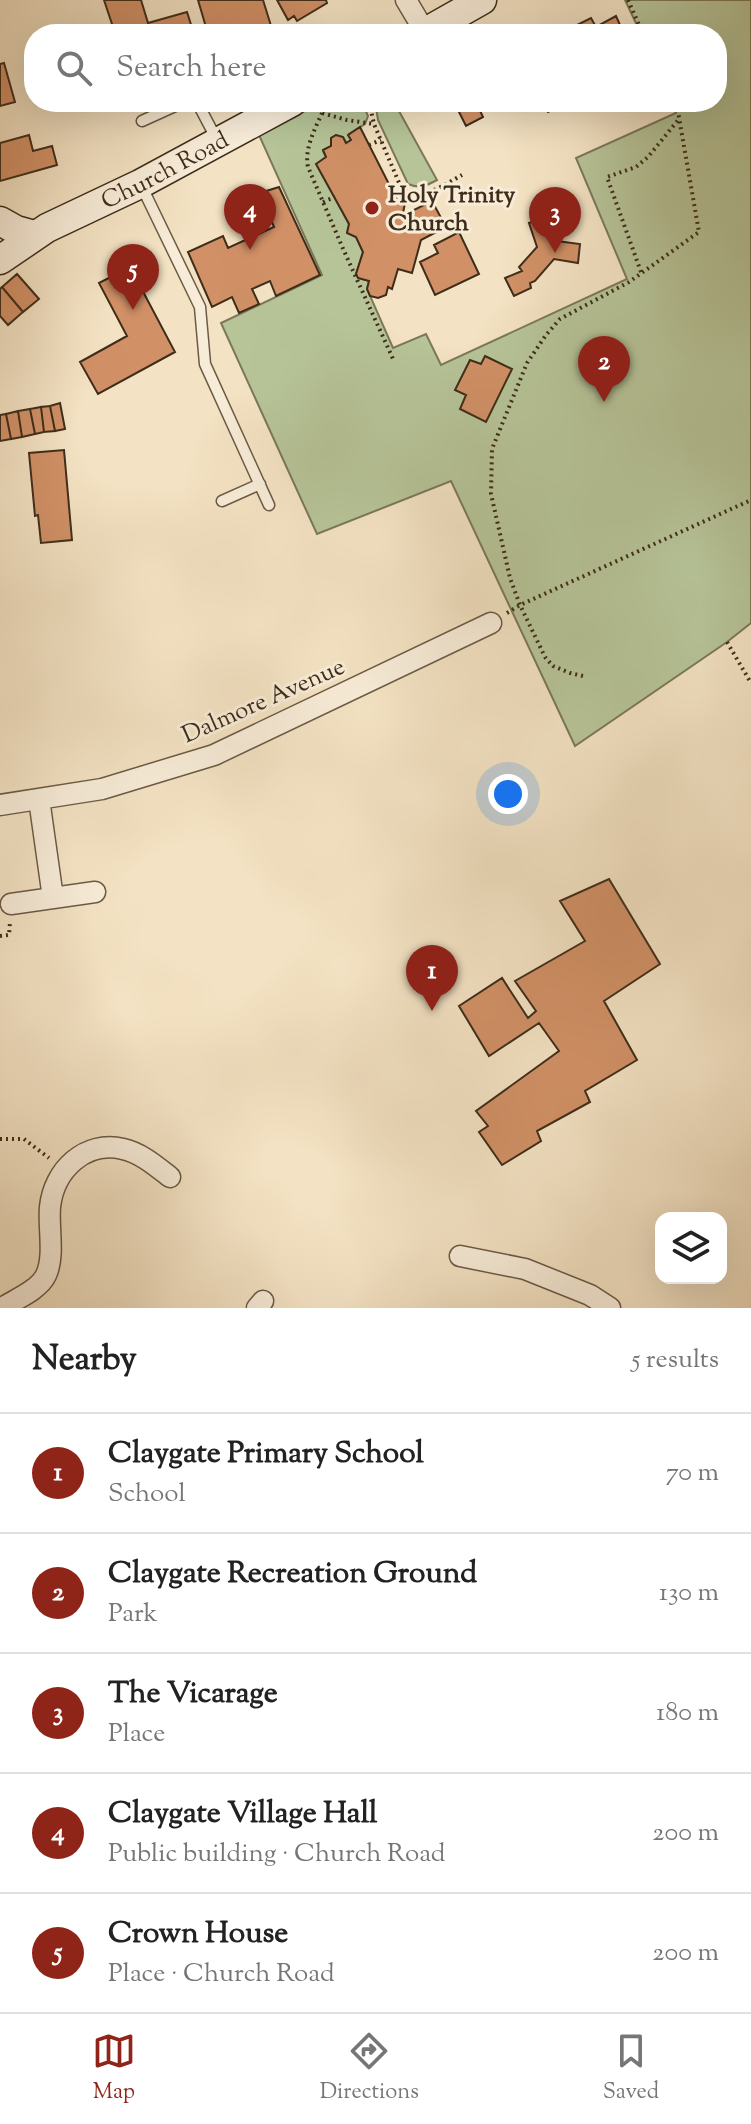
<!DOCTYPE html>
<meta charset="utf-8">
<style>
:root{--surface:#fff;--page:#f2f2f2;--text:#222;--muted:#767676;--line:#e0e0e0;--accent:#8f2418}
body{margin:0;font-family:"Sorts Mill Goudy",serif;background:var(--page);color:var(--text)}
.controls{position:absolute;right:24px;bottom:24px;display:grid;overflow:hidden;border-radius:16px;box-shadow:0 8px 32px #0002}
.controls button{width:72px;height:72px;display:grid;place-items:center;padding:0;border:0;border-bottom:2px solid var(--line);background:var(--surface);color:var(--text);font:40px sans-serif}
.you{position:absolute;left:508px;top:794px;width:28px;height:28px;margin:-20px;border:6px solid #fff;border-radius:50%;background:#1a73e8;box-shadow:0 0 0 12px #1a73e833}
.badge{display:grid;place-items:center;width:52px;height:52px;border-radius:50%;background:var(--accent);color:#fff;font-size:26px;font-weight:700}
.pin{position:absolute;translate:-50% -66px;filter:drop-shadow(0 2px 4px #0008)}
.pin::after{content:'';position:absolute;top:42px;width:28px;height:24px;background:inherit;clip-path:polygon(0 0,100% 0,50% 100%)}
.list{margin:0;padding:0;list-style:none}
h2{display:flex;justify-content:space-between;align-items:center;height:104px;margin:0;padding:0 32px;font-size:34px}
h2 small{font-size:26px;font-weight:400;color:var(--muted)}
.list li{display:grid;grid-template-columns:52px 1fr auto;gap:24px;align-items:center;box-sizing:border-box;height:120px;padding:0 32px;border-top:2px solid var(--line)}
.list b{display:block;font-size:30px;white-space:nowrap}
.list p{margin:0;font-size:26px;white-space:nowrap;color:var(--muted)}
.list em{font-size:26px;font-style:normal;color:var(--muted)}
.icon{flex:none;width:44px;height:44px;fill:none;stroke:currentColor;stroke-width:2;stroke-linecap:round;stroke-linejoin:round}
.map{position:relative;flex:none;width:751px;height:1308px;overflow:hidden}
.search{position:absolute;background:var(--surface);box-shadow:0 8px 32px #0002;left:24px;right:24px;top:24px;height:88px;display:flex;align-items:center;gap:20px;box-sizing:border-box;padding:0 28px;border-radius:32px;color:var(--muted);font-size:30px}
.sheet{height:704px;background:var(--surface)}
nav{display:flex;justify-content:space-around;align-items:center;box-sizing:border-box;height:112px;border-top:2px solid var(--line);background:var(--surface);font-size:22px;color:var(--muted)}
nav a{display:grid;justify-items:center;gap:4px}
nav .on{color:var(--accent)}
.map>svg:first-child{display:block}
.green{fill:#b6c498;stroke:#7a7859;stroke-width:2}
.building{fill:#d19066;stroke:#3e2d1a;stroke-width:2}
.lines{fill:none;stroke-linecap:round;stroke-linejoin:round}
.lane-casing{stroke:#6b5a44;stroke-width:13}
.street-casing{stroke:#6b5a44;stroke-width:23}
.secondary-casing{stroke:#3e2d1a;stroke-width:31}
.path{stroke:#3e2d1a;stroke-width:4;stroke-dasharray:2 4;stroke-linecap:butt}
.lane{stroke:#f7ecd8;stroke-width:10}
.street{stroke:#f7ecd8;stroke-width:20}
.secondary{stroke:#f7ecd8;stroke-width:28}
.poi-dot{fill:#8f2418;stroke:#f7ecd8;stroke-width:3}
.labels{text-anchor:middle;stroke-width:6;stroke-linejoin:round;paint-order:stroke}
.street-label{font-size:24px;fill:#3e2d1a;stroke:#f7ecd8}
.poi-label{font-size:24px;font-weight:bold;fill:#3e2d1a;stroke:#f7ecd8;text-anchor:start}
</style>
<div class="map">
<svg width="751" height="1308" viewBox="0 0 751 1308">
<rect width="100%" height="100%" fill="#f3e2c3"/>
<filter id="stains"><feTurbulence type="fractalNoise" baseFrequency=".0025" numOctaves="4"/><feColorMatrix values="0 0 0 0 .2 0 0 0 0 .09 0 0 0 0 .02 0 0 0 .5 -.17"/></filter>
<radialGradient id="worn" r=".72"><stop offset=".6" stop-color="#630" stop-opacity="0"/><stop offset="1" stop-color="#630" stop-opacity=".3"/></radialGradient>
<path class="green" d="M625,0h126v623l-24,19 -152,104 -124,-265 -134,53 -96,-211 101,-48 -63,-140 63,-33h40l6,14 -3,8 -16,10 2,6 -5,3 -3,-6 -7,-2 -5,3v8l-8,5 3,6 -9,7 32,60 -2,9 9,4 7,15 -7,22 2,4 11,3 -2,8 26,59 33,-14 15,31 186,-86 -51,-121 100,-45 -5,-11h46v-68h-76z
M375,102h19l43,78c-11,6 -17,9 -29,4l-30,-64z"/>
<path class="building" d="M104,0h37l7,23 39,-11 7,22h-83l4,-1z
M198,0h65l9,29 -16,5h-48z
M277,0h49l1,3 -30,18 -3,-5 -6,4z
M616,16l8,18h-47l-4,-7 18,-9 5,9z
M4,63l11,39 -15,4v-42z
M454,102h22l7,15 -17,9z
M543,102h21l1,2 -17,8z
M360,127l37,73 8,3 -2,10 1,2 28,-14 14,26 -25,13 -9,33 -14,-4 -6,20 -4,-2 -2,8 -8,3 -8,-2 -3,-7 2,-8 -11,-3 -2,-4 7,-22 -7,-15 -9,-4 2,-9 -33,-60 10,-7 -3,-7 8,-4v-8l5,-3 7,2 3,6 5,-3 -3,-5z
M29,135l4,16 19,-5 5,19 -57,16v-38z
M279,187l41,88 -44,21 -6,-15 -18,8 7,15 -20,9 -7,-16 -20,10 -24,-55 35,-16 5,12 46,-21 -14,-34z
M544,218l13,23 23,3 -2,19 -24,-4 -19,22 -5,2 1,5 -17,8 -9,-18 17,-7 -3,-4 18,-20 -8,-24z
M459,232l20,42 -44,21 -15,-33 18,-9 -4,-8z
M130,267l45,85 -77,42 -18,-32 47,-26 -28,-53z
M17,274l22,25 -16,13 -21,-25z
M2,287l21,25 -15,13 -8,-9v-27z
M485,356l27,13 -26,53 -26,-13 6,-14 -11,-5 15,-30 11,4z
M60,403l5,26 -10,2 -5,-25z
M50,406l5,25 -11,1 -3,-25z
M41,407l3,25 -9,2 -5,-25z
M30,409l5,25 -13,3 -4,-26z
M18,411l4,26 -11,2 -5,-25z
M6,414l5,25 -11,2v-26z
M64,450l8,90 -31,3 -3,-28 -3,1 -6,-63z
M609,879l51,85 -56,37 33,59 -52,31 5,11 -53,29 4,10 -39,24 -23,-33 9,-6 -12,-15 83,-60 -20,-28 -50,33 -30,-50 43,-28 26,40 8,-7 -21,-30 70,-40 -25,-40z"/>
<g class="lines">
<g class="lane-casing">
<path id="lane" d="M197,102l20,38
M142,121l42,-19
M141,185l59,122 5,57 64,141
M222,501l38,-17"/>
</g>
<g class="street-casing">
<path id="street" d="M406,0l19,32
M39,799l14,99
M0,805l102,-16 112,-34 277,-132
M11,904l84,-12
M460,1256l65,13 65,26 20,13
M2,1308c14,-9 37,-18 44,-33 9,-19 2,-48 4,-68 4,-37 35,-67 73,-58 18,4 33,17 47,28
M257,1308l6,-7"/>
</g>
<g class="secondary-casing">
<g id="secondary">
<path d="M422,34l60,-34"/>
<path d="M0,221l16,9 18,5"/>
<path id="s1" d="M0,260l47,-32 93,-44 152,-82"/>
</g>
</g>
<path class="path" d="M628,0l15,34
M369,102l5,22 26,61c16,20 44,0 62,-10
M316,103l6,10 25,7 27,4
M322,113c-7,16 -18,36 -14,54l36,84 50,110
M369,145l12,-5
M323,202l12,-5
M401,202l4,-10
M641,272l-34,-95 29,-10 12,-10 31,-38
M507,613l13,-8 231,-105
M727,642l24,41
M583,676l-13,-3 -17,-7 -8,-9 -25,-52 -10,-27 -19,-84 1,-45 35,-86 19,-28 14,-16 69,-37 70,-50 -21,-120 -4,-10
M0,936l9,-1 1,-13
M0,1139h24l25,19"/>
<use href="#lane" class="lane"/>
<use href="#street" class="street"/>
<use href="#secondary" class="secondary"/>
</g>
<circle class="poi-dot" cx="372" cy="208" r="8"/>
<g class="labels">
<g class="street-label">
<text dy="8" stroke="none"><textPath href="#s1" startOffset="188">Church Road</textPath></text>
<text transform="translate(263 700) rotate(-24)" y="8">Dalmore Avenue</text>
</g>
<g class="poi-label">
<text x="388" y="202">Holy Trinity<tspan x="388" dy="28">Church</tspan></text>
</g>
</g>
<rect width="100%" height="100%" filter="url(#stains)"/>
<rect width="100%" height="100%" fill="url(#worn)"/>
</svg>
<div class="controls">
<button><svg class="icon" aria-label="layers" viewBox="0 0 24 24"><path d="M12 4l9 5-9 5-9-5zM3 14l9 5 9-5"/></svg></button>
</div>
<div class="you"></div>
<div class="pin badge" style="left:432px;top:1011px">1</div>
<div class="pin badge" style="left:604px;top:402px">2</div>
<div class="pin badge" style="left:555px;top:253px">3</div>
<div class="pin badge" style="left:250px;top:250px">4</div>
<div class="pin badge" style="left:133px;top:310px">5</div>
<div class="search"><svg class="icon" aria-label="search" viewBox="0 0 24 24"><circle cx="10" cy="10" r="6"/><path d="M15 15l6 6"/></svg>Search here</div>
</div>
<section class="sheet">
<h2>Nearby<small>5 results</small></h2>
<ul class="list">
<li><span class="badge">1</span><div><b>Claygate Primary School</b><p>School</p></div><em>70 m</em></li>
<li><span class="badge">2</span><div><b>Claygate Recreation Ground</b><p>Park</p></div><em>130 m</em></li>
<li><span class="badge">3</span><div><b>The Vicarage</b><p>Place</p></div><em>180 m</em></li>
<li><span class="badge">4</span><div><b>Claygate Village Hall</b><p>Public building · Church Road</p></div><em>200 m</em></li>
<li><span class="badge">5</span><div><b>Crown House</b><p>Place · Church Road</p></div><em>200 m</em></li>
</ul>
</section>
<nav>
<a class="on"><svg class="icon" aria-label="map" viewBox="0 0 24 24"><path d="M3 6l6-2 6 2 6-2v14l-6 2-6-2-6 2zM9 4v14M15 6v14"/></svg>Map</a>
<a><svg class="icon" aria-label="directions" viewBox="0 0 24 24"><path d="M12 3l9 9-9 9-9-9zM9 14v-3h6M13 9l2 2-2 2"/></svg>Directions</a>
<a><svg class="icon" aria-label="saved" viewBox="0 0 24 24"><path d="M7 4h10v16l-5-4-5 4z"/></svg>Saved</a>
</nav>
